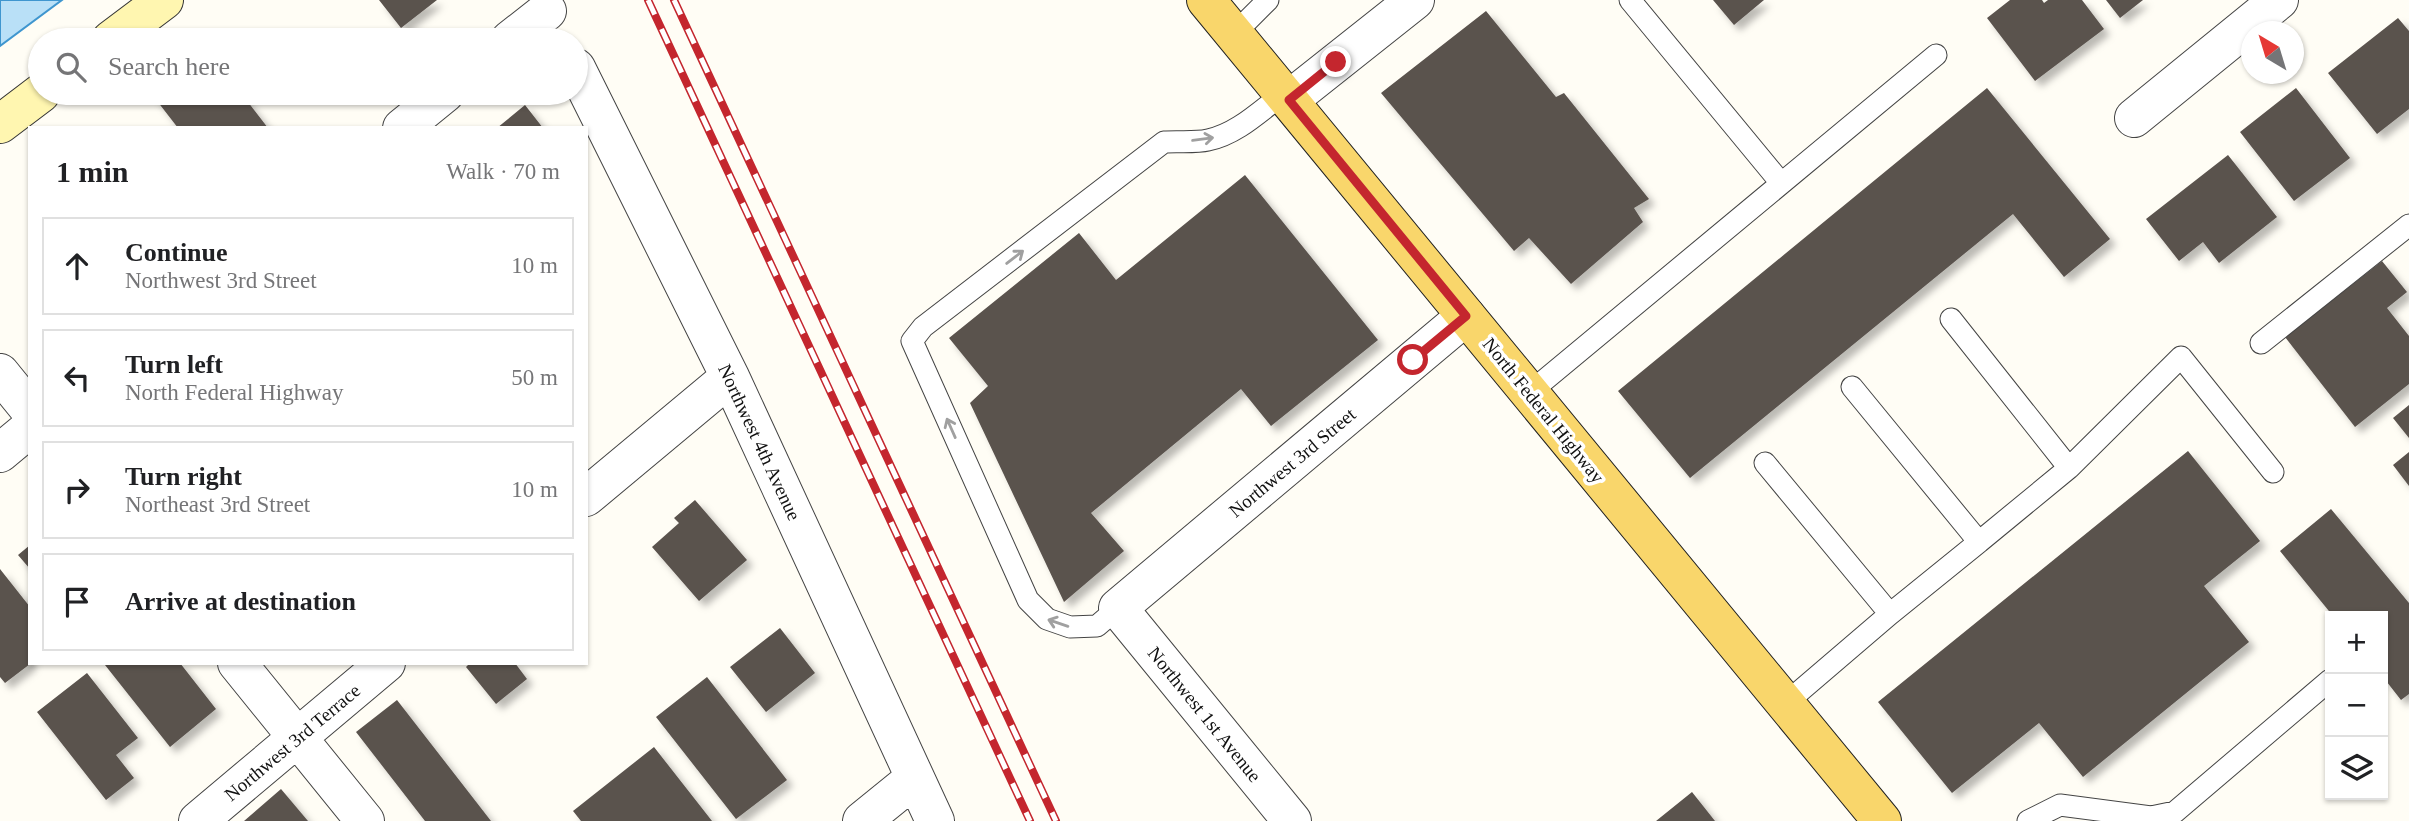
<!DOCTYPE html>
<meta charset="utf-8">
<style>
:root{--surface:#fff;--page:#f2f2f2;--text:#202124;--muted:#757577;--line:#e0e0e0}
body{margin:0;font-family:"Times New Roman",serif;background:var(--page);color:var(--text)}
.controls{position:absolute;right:21px;bottom:21px;display:grid;overflow:hidden;border-radius:0px;box-shadow:0 2px 5px #0004}
.controls button{width:63px;height:63px;display:grid;place-items:center;padding:0;border:0;border-bottom:2px solid var(--line);background:var(--surface);color:var(--text);font:35px sans-serif}
.compass{position:absolute;left:2241px;top:21px;width:63px;height:63px;border-radius:50%;background:var(--surface);box-shadow:0 2px 5px #0004;rotate:322deg}
.stop{position:absolute;width:21px;height:21px;margin:-16px;border:5px solid #c4262e;border-radius:50%;background:#fff}
.stop.end{background:#c4262e;border-color:#fff;box-shadow:0 2px 7px #0008}
.list{margin:0;padding:0;list-style:none}
h2{display:flex;justify-content:space-between;align-items:center;height:91px;margin:0;padding:0 28px;font-size:30px}
h2 small{font-size:23px;font-weight:400;color:var(--muted)}
.list li{display:grid;grid-template-columns:46px 1fr auto;gap:21px;align-items:center;box-sizing:border-box;height:98px;margin:0 14px 14px;padding:0 14px;border:2px solid var(--line);border-radius:0px}
.list b{display:block;font-size:26px;white-space:nowrap}
.list p{margin:0;font-size:23px;white-space:nowrap;color:var(--muted)}
.list em{font-size:23px;font-style:normal;color:var(--muted)}
.icon{flex:none;width:38px;height:38px;fill:none;stroke:currentColor;stroke-width:2;stroke-linecap:round;stroke-linejoin:round}
.map{position:relative;flex:none;width:2409px;height:821px;overflow:hidden}
.search{position:absolute;background:var(--surface);box-shadow:0 2px 5px #0004;left:28px;top:28px;width:560px;height:77px;display:flex;align-items:center;gap:18px;box-sizing:border-box;padding:0 24px;border-radius:38px;color:var(--muted);font-size:26px}
.panel{position:absolute;background:var(--surface);box-shadow:0 2px 5px #0004;left:28px;top:126px;width:560px;height:539px;border-radius:0px}
.map>svg:first-child{display:block}
.water{fill:#b9e0f7;stroke:#3f96cf;stroke-width:2}
.building{fill:#5a524d;filter:url(#shadow)}
.lines{fill:none;stroke-linecap:round;stroke-linejoin:round}
.lane-casing{stroke:#444;stroke-width:23}
.street-casing{stroke:#444;stroke-width:40}
.secondary-casing{stroke:#333;stroke-width:40}
.primary-casing{stroke:#222;stroke-width:40}
.lane{stroke:#fff;stroke-width:21}
.street{stroke:#fff;stroke-width:38}
.secondary{stroke:#fff6b0;stroke-width:38}
.primary{stroke:#f9d66b;stroke-width:38}
.rail-casing{stroke:#c4262e;stroke-width:8}
.rail{stroke:#fff;stroke-width:5;stroke-dasharray:16;stroke-linecap:butt}
.oneway{stroke:#a0a0a0}
.route{stroke:#c4262e;stroke-width:9}
.labels{text-anchor:middle;stroke-width:7;stroke-linejoin:round;paint-order:stroke}
.street-label{font-size:19px;fill:#111;stroke:#fff}
</style>
<div class="map">
<svg width="2409" height="821" viewBox="0 0 2409 821">
<defs>
<filter id="shadow"><feDropShadow dx="6" dy="6" stdDeviation="3.5" flood-color="#0004"/></filter>
</defs>
<rect width="100%" height="100%" fill="#fffdf5"/>
<path class="water" d="M0,0h62l-62,46z"/>
<path class="building" d="M379,0h58l-36,28z
M1713,0h51l-30,25z
M2010,0h32l2,3 4,-3h34l22,29 -69,52 -48,-63z
M2106,0h37l-23,18z
M1486,11l70,86 8,-4 85,106 -15,9 9,14 -72,62 -42,-46 -15,13 -133,-158z
M2398,18l11,13v78l-32,25 -49,-61z
M1987,88l123,151 -46,38 -51,-63 -323,264 -72,-87z
M2296,88l54,70 -56,43 -54,-69z
M159,93h82l27,35h-90l-24,-31z
M525,105l18,23h-46z
M2228,155l49,62 -58,46 -16,-21 -24,19 -33,-42z
M1245,175l133,165 -107,86 -30,-37 -150,124 33,38 -60,51 -94,-199 18,-17 -39,-48 130,-105 37,47z
M2382,261l25,31 -20,16 22,28v48l-54,43 -70,-90z
M2409,405v33l-16,-20z
M2188,451l72,90 -56,45 45,56 -166,135 -44,-54 -87,70 -74,-91z
M2409,452v34l-16,-21z
M695,500l52,60 -48,41 -47,-54 27,-24 -5,-5z
M2331,509l78,94v91l-8,6 -18,-23v-61h-50l-53,-65z
M30,545v24l-12,-14z
M0,569l30,38v57l-25,19 -5,-6z
M780,628l35,45 -49,39 -36,-45z
M107,663h73l36,46 -46,38 -65,-82z
M470,663h45l12,16 -31,25 -30,-37z
M87,673l51,65 -22,17 18,23 -28,22 -69,-88z
M707,677l80,103 -51,39 -80,-102z
M397,700l94,121h-66l-69,-89z
M654,747l58,74h-131l-8,-10z
M281,789l27,32h-64z
M1692,792l23,29h-59z"/>
<g class="lines">
<g class="lane-casing">
<path id="lane" d="M1630,0l151,183
M1234,34l34,-34
M1951,319l118,149
M2261,343l148,-118
M1529,393l407,-338
M1765,463l125,151
M1979,542l90,-74 112,-111 92,115
M1118,608l-21,18 -27,1 -23,-8 -19,-19 -116,-259 11,-14 241,-185c14,-1 31,1 44,-2 29,-6 52,-29 75,-46
M1786,703l104,-89 89,-72 -127,-155
M2028,821l32,-16 91,12 24,-5 155,-132"/>
</g>
<g class="street-casing">
<path id="street" d="M510,40l37,-29
M576,68l154,309 205,444
M1289,100l126,-100
M2134,118l145,-118
M402,128l43,-35
M0,373l30,37
M0,453l30,-25
M586,497l144,-120
M237,663l128,158
M198,821l188,-158
M862,821l53,-43
M1292,821l-174,-213 348,-292"/>
</g>
<g class="secondary-casing">
<path id="secondary" d="M111,40l53,-40
M0,124l41,-31"/>
</g>
<g class="primary-casing">
<path id="primary" d="M1206,0l676,821"/>
</g>
<use href="#lane" class="lane"/>
<use href="#street" class="street"/>
<use href="#secondary" class="secondary"/>
<use href="#primary" class="primary"/>
<g class="rail-casing">
<path id="rail" d="M648,0l382,821
M674,0l382,821"/>
</g>
<use href="#rail" class="rail"/>
</g>
<defs><path id="oneway-shaft" d="M-6 0H5M1.5-3L5.5 0L1.5 3" fill="none" stroke-width="1.6" stroke-linecap="round" stroke-linejoin="round" transform="scale(1.75)"/></defs>
<g class="oneway">
<use href="#oneway-shaft" transform="translate(1203 139) rotate(-8)"/>
<use href="#oneway-shaft" transform="translate(1015 257) rotate(-38)"/>
<use href="#oneway-shaft" transform="translate(951 428) rotate(-114)"/>
<use href="#oneway-shaft" transform="translate(1058 623) rotate(-161)"/>
</g>
<g class="lines">
<path class="route" d="M1336,62l-47,38 177,216 -53,44"/>
</g>
<g class="labels">
<g class="street-label">
<text transform="translate(1544 410) rotate(51)" y="7">North Federal Highway</text>
<text transform="translate(760 442) rotate(65)" y="7">Northwest 4th Avenue</text>
<text transform="translate(1292 462) rotate(-40)" y="7">Northwest 3rd Street</text>
<text transform="translate(1205 714) rotate(51)" y="7">Northwest 1st Avenue</text>
<text transform="translate(292 742) rotate(-40)" y="7">Northwest 3rd Terrace</text>
</g>
</g>
</svg>
<div class="controls">
<button>+</button>
<button>−</button>
<button><svg class="icon" aria-label="layers" viewBox="0 0 24 24"><path d="M12 4l9 5-9 5-9-5zM3 14l9 5 9-5"/></svg></button>
</div>
<svg class="compass" viewBox="-18 -18 36 36"><path d="M0-13l5 13h-10z" fill="#e53935"/><path d="M0 13l5-13h-10z" fill="#757577"/></svg>
<div class="stop" style="left:1413px;top:360px"></div>
<div class="stop end" style="left:1336px;top:62px"></div>
<div class="search"><svg class="icon" aria-label="search" viewBox="0 0 24 24"><circle cx="10" cy="10" r="6"/><path d="M15 15l6 6"/></svg>Search here</div>
<section class="panel">
<h2>1 min<small>Walk · 70 m</small></h2>
<ul class="list">
<li><svg class="icon" aria-label="ahead" viewBox="0 0 24 24"><path d="M12 20V5M6 11l6-6 6 6"/></svg><div><b>Continue</b><p>Northwest 3rd Street</p></div><em>10 m</em></li>
<li><svg class="icon" aria-label="left" viewBox="0 0 24 24"><path d="M17 20v-9H6M10 6l-5 5 5 5"/></svg><div><b>Turn left</b><p>North Federal Highway</p></div><em>50 m</em></li>
<li><svg class="icon" aria-label="right" viewBox="0 0 24 24"><path d="M7 20v-9h11M14 6l5 5-5 5"/></svg><div><b>Turn right</b><p>Northeast 3rd Street</p></div><em>10 m</em></li>
<li><svg class="icon" aria-label="arrive" viewBox="0 0 24 24"><path d="M6 21V4h12l-3 4 3 4H6"/></svg><div><b>Arrive at destination</b></div></li>
</ul>
</section>
</div>
